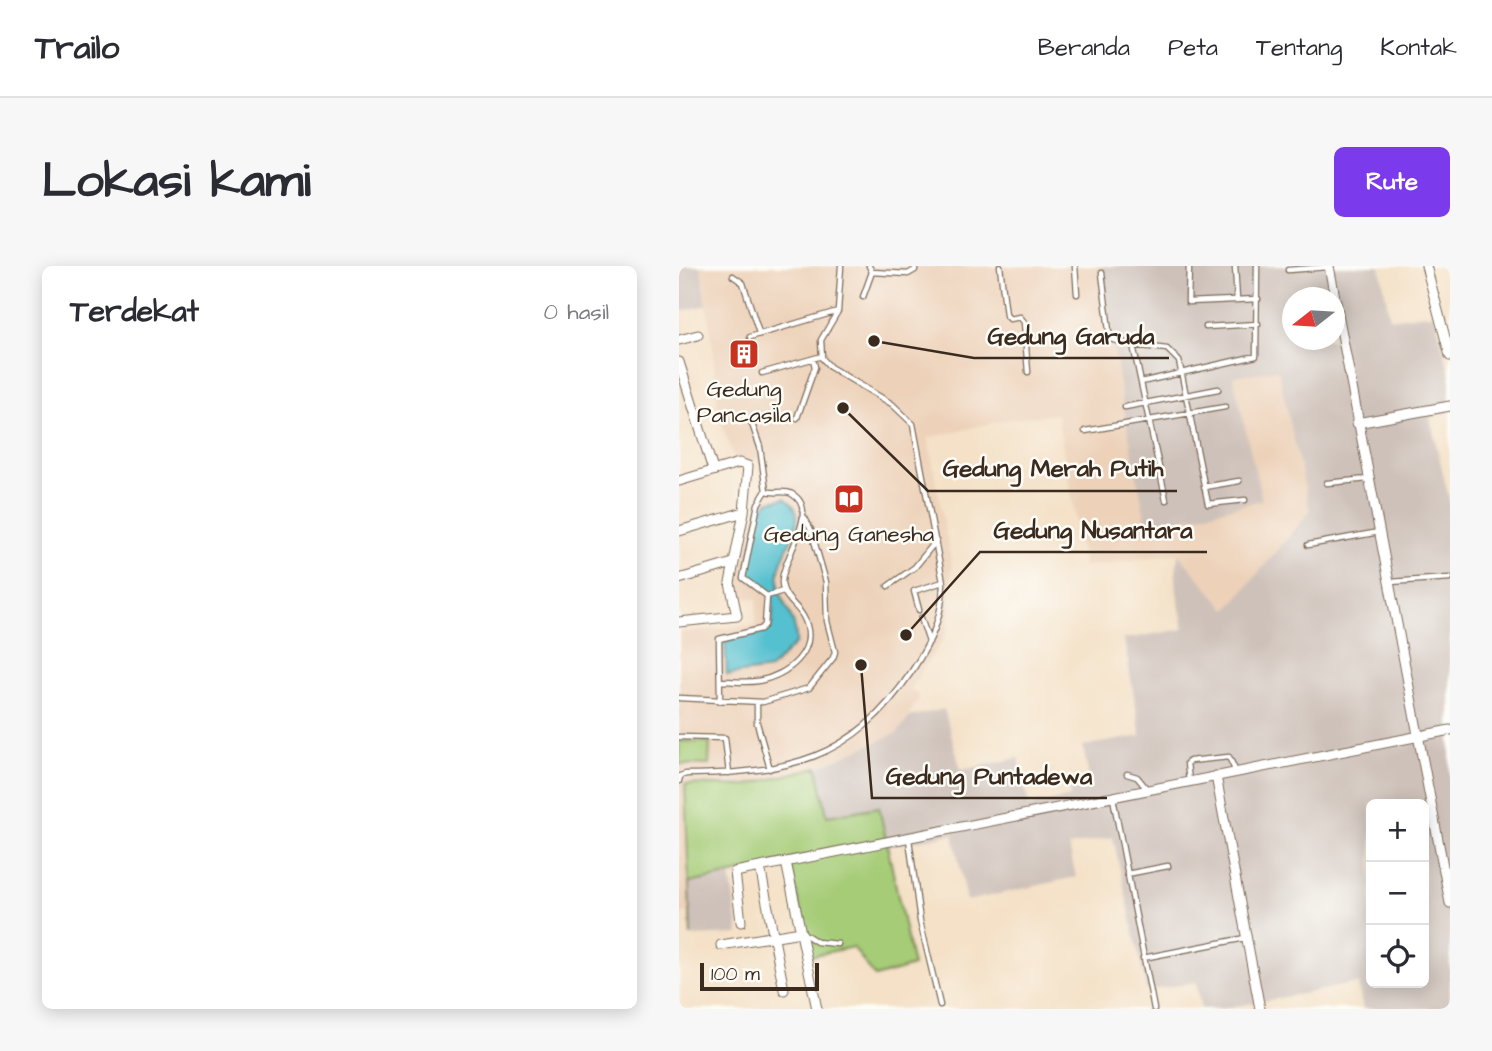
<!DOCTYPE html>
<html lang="id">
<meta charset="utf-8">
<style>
:root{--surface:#fff;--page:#f7f7f7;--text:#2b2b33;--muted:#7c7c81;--line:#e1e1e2;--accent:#7c3aed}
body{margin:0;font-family:"Architects Daughter",sans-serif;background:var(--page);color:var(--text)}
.controls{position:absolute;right:21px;bottom:21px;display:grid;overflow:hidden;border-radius:10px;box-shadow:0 4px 18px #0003}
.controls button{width:63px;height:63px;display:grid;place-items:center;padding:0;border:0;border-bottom:2px solid var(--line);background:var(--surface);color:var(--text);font:35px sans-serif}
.compass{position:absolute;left:603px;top:21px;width:63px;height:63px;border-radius:50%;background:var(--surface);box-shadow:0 4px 18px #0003;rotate:253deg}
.scale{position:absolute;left:21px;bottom:18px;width:119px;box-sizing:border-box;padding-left:7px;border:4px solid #3b2a1e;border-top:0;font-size:19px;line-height:24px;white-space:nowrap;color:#3b2a1e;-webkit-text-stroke:5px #fdfcf7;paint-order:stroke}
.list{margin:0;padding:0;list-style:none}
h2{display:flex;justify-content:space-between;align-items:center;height:91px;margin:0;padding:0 28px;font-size:30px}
h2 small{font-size:23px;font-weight:400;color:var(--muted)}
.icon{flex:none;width:38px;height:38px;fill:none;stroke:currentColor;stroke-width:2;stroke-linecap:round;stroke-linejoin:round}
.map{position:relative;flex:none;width:771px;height:743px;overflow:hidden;border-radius:10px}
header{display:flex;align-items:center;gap:42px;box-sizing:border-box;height:98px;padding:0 35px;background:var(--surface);border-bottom:2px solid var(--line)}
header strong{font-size:33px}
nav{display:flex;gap:38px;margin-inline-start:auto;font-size:24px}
.intro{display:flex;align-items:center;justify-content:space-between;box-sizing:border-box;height:168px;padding:0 42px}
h1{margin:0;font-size:49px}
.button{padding:18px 32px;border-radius:10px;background:var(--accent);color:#fff;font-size:24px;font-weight:700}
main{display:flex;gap:42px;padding:0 42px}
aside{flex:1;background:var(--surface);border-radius:10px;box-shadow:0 4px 18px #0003}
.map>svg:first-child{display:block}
.built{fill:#edd2b9}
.industrial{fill:#cec1b9;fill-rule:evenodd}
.green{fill:#a6cc77;stroke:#707b4a;stroke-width:2}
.water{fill:#55c0cf;stroke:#487576;stroke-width:2}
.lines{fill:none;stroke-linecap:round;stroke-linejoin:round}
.lane-casing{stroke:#7c6a59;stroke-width:7}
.street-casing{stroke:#7c6a59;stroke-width:11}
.lane{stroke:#fff;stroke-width:4.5}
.street{stroke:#fff;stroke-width:9}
.labels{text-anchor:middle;stroke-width:5;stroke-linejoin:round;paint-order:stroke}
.poi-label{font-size:23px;fill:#3b2a1e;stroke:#fdfcf7}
.leader{fill:none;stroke:#3b2a1e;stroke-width:2.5}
.callout-dot{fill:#3b2a1e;stroke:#fdfcf7;stroke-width:2.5}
.callout-label{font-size:24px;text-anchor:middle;font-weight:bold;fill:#3b2a1e;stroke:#fdfcf7;stroke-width:5;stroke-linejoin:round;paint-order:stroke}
</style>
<header>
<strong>Trailo</strong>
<nav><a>Beranda</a><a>Peta</a><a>Tentang</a><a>Kontak</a></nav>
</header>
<div class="intro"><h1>Lokasi kami</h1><a class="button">Rute</a></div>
<main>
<aside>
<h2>Terdekat<small>0 hasil</small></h2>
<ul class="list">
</ul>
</aside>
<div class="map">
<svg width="771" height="743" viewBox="0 0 771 743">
<rect width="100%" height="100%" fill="#fdfcf7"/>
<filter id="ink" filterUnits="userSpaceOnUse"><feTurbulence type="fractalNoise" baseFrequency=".0143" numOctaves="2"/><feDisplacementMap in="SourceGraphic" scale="14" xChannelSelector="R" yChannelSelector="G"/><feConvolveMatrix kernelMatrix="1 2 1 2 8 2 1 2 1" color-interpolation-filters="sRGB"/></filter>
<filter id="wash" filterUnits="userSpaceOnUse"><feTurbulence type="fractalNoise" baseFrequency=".00686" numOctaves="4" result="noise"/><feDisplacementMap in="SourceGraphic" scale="28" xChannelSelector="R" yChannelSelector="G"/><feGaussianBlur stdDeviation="1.57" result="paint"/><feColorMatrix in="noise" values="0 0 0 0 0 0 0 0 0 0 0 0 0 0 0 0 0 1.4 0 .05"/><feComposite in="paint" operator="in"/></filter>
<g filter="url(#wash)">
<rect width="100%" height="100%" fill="#f4e1c7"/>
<path class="built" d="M22,0h568l9,104 32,141 -83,99 -49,-56 -94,12 -27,-152 -51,6 -78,18 24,129 -4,64 -37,57 9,9 -23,36 -80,33 -73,20 -59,-2 5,127 -11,3v-282l76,-7 2,-26 -19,-2v-17l25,-94 -4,-27 -23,2 -18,-45 -4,-62z"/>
<path class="industrial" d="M0,0h22l5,39 -27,7z
M423,0h278l10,53 44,-6 16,62v35l-20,8 20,85v506h-87l-5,-26 -136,26h-21l-5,-27 -49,9 -34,-154 -44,9 7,31 -109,24 -14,-67 -66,13 -9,-39 -51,9 -10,-50 80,-34 12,-16 35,-8 17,61 58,-12 10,48 41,-9v-16l19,-2 -6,-33 58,-10 -17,-97 60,-10 -9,-47 3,-28 49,56 83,-99 -32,-141 -45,6 29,124 -115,28 -25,-129zM614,32h42v42h-42zM692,538h53v179h-53z
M51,609l9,59 -48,2 -2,-53z"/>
<path class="green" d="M0,475l31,1 -1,23 -30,-1z
M138,501l10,49 52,-9 34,159 -38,11 -22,-30 -43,9 -20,-94 -101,21 2,53 -6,-152 59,2z"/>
<path class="water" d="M106,232c29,19 -3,49 -6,73 -4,32 19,42 17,72l-26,26 -43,6 -2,-34 42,-11 5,-5 1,-30 -26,-20 13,-66 10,-8z"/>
</g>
<g filter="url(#ink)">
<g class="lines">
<g class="lane-casing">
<path id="lane" d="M190,0l3,6 36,2 7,-4v-4
M321,0l6,49 4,4 10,-2 4,5 4,50
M396,0l2,28
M510,0l-1,36 70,-3
M556,0l2,34
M609,4l41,-3
M423,7l8,66 23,6
M54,10l10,7 16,50
M184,31l9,-25
M527,61l52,-3
M71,71l88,-26
M83,107l60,-17
M462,116l115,-26 1,-90
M446,141l93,-18
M118,152l18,-51 -2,-8
M406,165l140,-24
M648,217l41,-4
M525,221l35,-6
M487,234l-33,-155 34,4 12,12 29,143 37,-4
M629,279l71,-13
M711,316l60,-4
M209,320l27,-19 21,-26
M88,330l16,-5
M240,344l-5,-19 29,-9
M242,352l8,24
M41,415c13,0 26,2 38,0 29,-5 62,-30 46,-63 -6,-13 -21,-19 -22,-35 -1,-24 40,-72 10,-89 -7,-4 -18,0 -26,-3l-6,-44 -9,-26 14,-4
M0,432l84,4 46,-14 24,-30 2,-6 -8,-31 -1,-39 -15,-52 -6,-12
M41,435l-1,-62 42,-10 4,-4 2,-29 -24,-18 15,-74 8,-13
M78,437v20l13,46
M0,471l46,1 4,35
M448,508l10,3 10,12
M0,515l1,-5 6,-2c102,-1 166,-13 226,-103 19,-29 31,-54 31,-89l-30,-158 -21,-20 -62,-37 -8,-9 -1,-18 17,-29 3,-45
M510,515l-2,-18 3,-2 39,-4 7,15
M434,532l41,211
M230,573l11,82 20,84
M448,608l41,-8
M124,667l14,9 21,2
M464,692l102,-20"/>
</g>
<g class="street-casing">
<path id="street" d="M650,0l121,637
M747,0l24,90
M0,74l19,-5
M0,96l34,108
M678,157l93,-17
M0,215l60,-18 9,3 -4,46 -14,71 7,33 -58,6
M0,265l65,-19
M0,313l54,-16
M537,510l44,233
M107,596l31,147
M81,601l24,123
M62,656l-6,-50 715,-142
M42,679l80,-13"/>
</g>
<use href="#lane" class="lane"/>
<use href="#street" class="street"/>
</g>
</g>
<defs>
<g id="building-square" transform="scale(1.575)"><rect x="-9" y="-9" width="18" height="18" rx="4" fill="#c8321e" stroke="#fdfcf7"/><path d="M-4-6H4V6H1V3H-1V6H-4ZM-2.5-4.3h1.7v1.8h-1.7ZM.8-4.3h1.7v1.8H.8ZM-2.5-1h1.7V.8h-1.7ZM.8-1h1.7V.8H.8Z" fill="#fff"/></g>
<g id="library-square" transform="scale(1.575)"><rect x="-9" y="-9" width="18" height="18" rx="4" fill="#c8321e" stroke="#fdfcf7"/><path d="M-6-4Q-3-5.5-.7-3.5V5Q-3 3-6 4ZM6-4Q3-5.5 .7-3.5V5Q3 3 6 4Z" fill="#fff"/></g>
</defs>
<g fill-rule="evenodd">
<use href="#building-square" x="65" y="88"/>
<use href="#library-square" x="170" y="233"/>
</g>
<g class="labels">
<g class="poi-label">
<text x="65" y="130">Gedung<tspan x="65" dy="26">Pancasila</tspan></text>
<text x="170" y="275">Gedung Ganesha</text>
</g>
</g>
<path class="leader" d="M195 75L295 92H490M164 142L249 225H498M227 369L301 286H528M182 399L193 532H428"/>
<g class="callout-dot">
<circle cx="195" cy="75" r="7"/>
<circle cx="164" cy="142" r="7"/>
<circle cx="227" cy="369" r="7"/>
<circle cx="182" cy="399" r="7"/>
</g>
<g class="callout-label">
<text x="392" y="78">Gedung Garuda</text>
<text x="374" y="210">Gedung Merah Putih</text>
<text x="414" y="272">Gedung Nusantara</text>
<text x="310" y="518">Gedung Puntadewa</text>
</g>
</svg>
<div class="controls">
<button>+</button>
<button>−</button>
<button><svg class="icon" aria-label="locate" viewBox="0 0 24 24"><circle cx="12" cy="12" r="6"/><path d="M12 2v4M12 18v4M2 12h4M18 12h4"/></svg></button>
</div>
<svg class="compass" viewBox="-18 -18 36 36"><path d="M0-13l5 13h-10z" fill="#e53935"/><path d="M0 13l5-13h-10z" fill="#7c7c81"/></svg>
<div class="scale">100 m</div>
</div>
</main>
